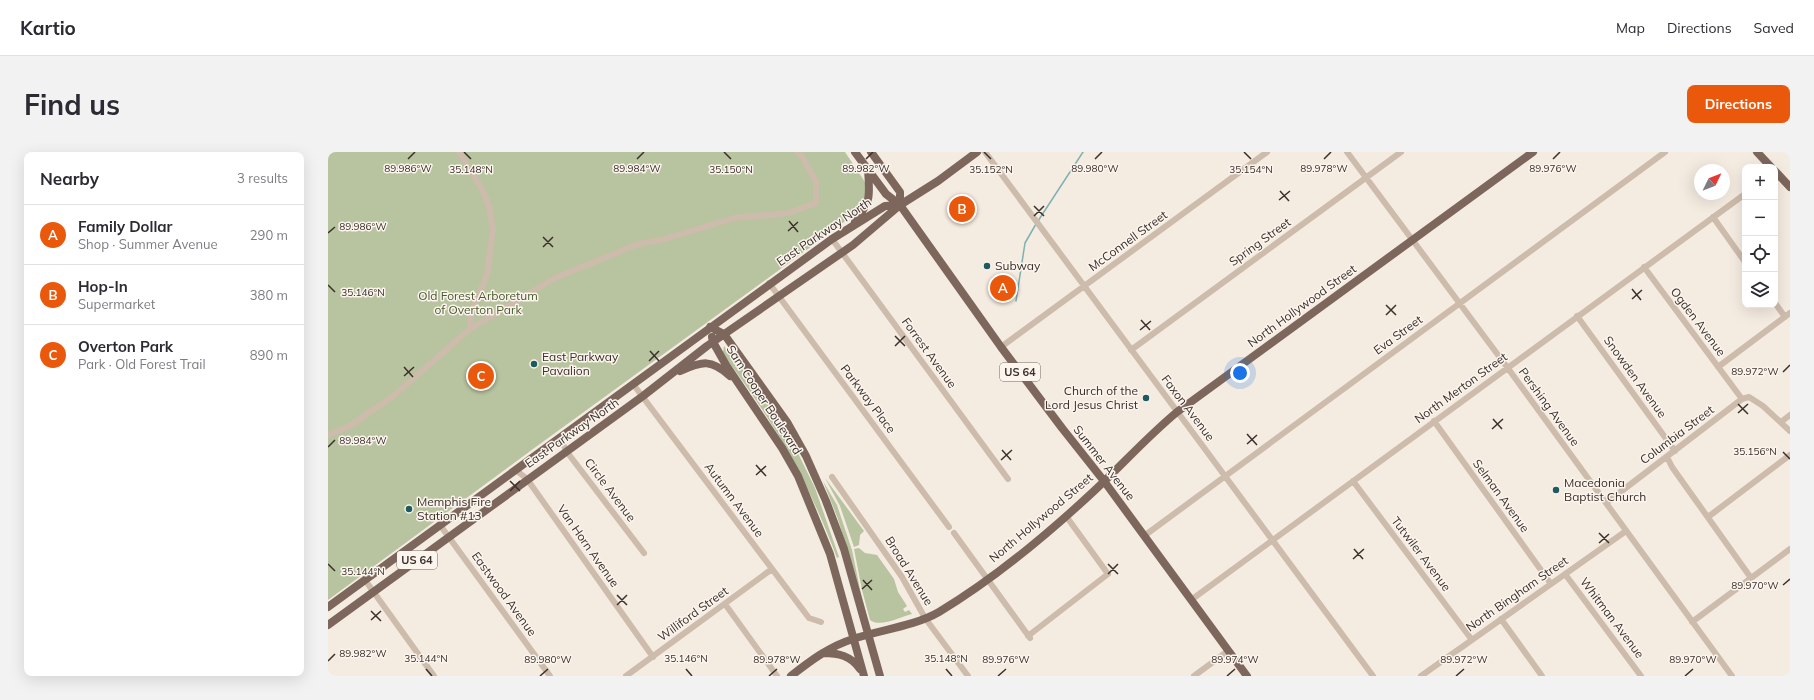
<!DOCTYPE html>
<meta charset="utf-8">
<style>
:root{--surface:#fff;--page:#f2f2f3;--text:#2b2b33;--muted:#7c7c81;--line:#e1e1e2;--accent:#ea580c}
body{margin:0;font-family:Mulish,sans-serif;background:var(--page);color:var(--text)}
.controls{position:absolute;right:12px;top:12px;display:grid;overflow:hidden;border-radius:8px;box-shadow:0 4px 16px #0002}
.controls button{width:36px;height:36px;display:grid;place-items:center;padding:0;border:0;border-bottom:1px solid var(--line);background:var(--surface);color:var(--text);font:20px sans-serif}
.compass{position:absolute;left:1366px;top:12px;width:36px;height:36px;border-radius:50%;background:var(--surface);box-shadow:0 4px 16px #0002;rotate:47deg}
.you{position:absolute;left:912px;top:221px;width:14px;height:14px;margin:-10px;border:3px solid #fff;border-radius:50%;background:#1a73e8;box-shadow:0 0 0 6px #1a73e833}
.badge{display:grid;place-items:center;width:26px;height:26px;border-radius:50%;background:var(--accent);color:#fff;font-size:13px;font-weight:700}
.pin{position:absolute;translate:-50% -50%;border:2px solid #fff;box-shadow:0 1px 4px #0006}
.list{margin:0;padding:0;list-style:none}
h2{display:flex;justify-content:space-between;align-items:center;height:52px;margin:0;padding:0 16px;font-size:17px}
h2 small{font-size:13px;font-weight:400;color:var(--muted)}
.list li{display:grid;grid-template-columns:26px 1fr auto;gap:12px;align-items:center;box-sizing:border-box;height:60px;padding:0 16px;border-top:1px solid var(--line)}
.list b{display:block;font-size:15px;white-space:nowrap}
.list p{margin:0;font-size:13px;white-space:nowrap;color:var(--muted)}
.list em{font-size:13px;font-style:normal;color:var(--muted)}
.icon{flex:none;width:22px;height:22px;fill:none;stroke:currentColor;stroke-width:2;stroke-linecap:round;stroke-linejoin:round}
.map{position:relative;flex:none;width:1462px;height:524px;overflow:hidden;border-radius:8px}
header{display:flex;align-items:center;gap:24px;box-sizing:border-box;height:56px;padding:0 20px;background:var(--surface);border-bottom:1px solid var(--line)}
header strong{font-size:19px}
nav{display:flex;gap:22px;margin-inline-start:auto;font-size:14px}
.intro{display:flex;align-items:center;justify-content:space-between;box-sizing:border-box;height:96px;padding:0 24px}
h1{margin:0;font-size:28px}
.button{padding:10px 18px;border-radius:8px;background:var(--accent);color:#fff;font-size:14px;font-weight:700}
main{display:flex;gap:24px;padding:0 24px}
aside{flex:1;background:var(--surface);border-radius:8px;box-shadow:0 4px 16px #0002}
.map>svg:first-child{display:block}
.green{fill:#b8c4a0}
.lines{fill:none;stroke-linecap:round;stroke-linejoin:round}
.stream{stroke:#7fb0b2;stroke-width:1.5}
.minor{stroke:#cdbbac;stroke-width:6}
.major{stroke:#7d675c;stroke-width:8}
.ticks{fill:none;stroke:#3b302b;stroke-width:1.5}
.poi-dot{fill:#1f5a5e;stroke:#fbf5ee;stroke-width:1.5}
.labels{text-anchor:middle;stroke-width:3;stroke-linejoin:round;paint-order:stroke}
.shield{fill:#fbf5ee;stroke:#756b66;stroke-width:1}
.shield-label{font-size:11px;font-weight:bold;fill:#3b302b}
.street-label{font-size:12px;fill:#3b302b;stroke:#fbf5ee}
.poi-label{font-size:12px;fill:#3b302b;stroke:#fbf5ee;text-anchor:start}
.park-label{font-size:12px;fill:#4a5a2e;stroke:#fbf5ee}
.ticks-label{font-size:10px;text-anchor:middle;fill:#3b302b;stroke:#fbf5ee;stroke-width:3;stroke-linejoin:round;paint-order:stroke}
</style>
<header>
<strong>Kartio</strong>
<nav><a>Map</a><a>Directions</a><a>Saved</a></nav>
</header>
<div class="intro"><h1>Find us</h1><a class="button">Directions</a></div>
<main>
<aside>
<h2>Nearby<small>3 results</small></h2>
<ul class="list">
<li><span class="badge">A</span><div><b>Family Dollar</b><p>Shop · Summer Avenue</p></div><em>290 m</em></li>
<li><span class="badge">B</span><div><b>Hop-In</b><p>Supermarket</p></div><em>380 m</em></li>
<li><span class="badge">C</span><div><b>Overton Park</b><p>Park · Old Forest Trail</p></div><em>890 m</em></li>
</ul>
</aside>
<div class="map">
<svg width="1462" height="524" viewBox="0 0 1462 524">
<rect width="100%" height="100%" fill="#f4ebe1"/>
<path class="green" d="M0,0h517l22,33 -5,23 -39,30 -290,211 -205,151z
M396,194l30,38 37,55 24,49 24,69 -2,1c-28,-75 -62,-135 -110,-198l-4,-8z
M497,326l39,53 -4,4 -1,10 -5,2 -14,-41z
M495,329l14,24 15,45 8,39 7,28 -29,-98z
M531,396l6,5 12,2 17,24 4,13 9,14 -4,3 2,3 4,-2 3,4c-12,3 -32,14 -42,6l-8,-30 -8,-41z"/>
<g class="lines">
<path class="stream" d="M710,69l45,-69
M688,149l9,-58 11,-19"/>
<path class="minor" d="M131,0l23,37 7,17 4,23 -6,46 -16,38 -1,16
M657,0l388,524
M1019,0l160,215 225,309
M1385,65l32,45
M504,87l176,240
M1316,115l98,132 7,-2 14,9 27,25
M441,131l180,244
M1447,151l10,14
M1249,164l98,135
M673,195l266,-195
M803,198l270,-198
M1390,215l72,-54
M305,232l176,234 12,4
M1106,269l117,163
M1453,270l9,-7
M0,283l20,-8 44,-30 78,-68 85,-51 83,-34 23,-4 73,-22 54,-5 28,-10v-21l-14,-26 -5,-4
M232,286l7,14 77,101
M1339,305l5,10 79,111
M188,318l11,9 126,178
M504,325l70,100 23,41 43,58
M1025,329l119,159
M1278,351l136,-104
M1380,365l82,-62
M112,373l110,151
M626,381l76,105
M816,384l521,-384
M1237,422l76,102
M37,428l69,96
M863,448l554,-406
M397,452l52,72
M1173,467l41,57
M1364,470l98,-73
M700,484l80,-62 -42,-58
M298,524l146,-107
M866,524l34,-25
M1093,524l205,-145"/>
<path class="major" d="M527,0l31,42 14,11 101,142 61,81 42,53 143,195
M543,0l29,40v13
M1429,0l14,15
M1447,19l15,16
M527,70c16,-22 15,-25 13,-52
M382,175l14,7 5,7 58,81 19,34 20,45 18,48 36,127
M384,185l1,5 13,23 56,83 16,28 32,78 34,122
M352,219c23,-10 31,-12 50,5
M0,455l504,-368 53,-33 15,-1
M0,473l315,-229 64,-50 146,-101 47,-40 38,-24 39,-29
M495,501c16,0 28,3 37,16
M463,524c19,-15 39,-30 62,-37 27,-9 62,-13 86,-27 53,-32 110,-79 155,-121 28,-26 53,-54 83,-79l356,-260"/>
</g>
<path class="ticks" d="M136,0l7,7M396,0l7,7M656,0l7,7M916,0l7,7M80,7l7,-7M309,7l7,-7M538,7l7,-7M767,7l7,-7M996,7l7,-7M1225,7l7,-7M952,39l9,10M951,48l11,-9M706,54l10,10M706,64l10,-10M461,69l9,11M460,79l10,-9M0,81l7,-6M215,85l10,10M215,95l10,-10M0,133l7,7M1304,137l9,11M1304,147l10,-9M1058,153l10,10M1058,163l10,-10M813,168l9,10M812,178l11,-9M567,184l10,10M567,194l10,-10M322,199l9,10M321,209l10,-10M76,215l9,10M1455,220l7,-7M76,224l10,-9M1410,252l10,10M1410,261l10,-9M1165,267l9,10M1164,277l11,-10M919,282l10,11M919,292l10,-9M0,295l7,-7M674,298l9,10M1455,300l7,7M673,308l11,-10M428,313l10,11M428,323l10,-9M182,329l10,10M182,339l10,-10M1271,381l10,10M1271,391l10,-9M1026,397l9,10M1025,407l11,-10M0,412l7,7M780,412l10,10M780,422l10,-10M535,428l9,10M1455,433l7,-6M534,437l10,-9M289,443l10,10M289,453l10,-10M43,459l10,10M43,468l10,-9M0,509l7,-7M98,517l6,7M358,517l6,7M618,517l6,7M212,524l8,-7M441,524l8,-7M670,524l8,-7M899,524l8,-7M1128,524l8,-7M1357,524l8,-7"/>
<g class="poi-dot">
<circle cx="659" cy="114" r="4"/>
<circle cx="206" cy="212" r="4"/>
<circle cx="818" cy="246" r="4"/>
<circle cx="1228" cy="338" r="4"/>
<circle cx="81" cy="357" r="4"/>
</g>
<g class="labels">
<g class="shield">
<rect x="672" y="211" width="40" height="18" rx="3"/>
<rect x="69" y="399" width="40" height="18" rx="3"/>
</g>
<g class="shield-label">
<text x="692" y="224">US 64</text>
<text x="89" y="412">US 64</text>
</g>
<g class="street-label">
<text transform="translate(496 80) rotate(-34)" y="4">East Parkway North</text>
<text transform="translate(800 89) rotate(-36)" y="4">McConnell Street</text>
<text transform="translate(932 90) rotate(-36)" y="4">Spring Street</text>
<text transform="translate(974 154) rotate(-36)" y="4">North Hollywood Street</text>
<text transform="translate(1370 170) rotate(53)" y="4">Ogden Avenue</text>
<text transform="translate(1070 183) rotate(-36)" y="4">Eva Street</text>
<text transform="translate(601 201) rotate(54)" y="4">Forrest Avenue</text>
<text transform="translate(1307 225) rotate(54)" y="4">Snowden Avenue</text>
<text transform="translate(1133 236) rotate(-36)" y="4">North Merton Street</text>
<text transform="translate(540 247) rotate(53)" y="4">Parkway Place</text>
<text transform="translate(436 248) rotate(57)" y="4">Sam Cooper Boulevard</text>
<text transform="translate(1221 255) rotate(54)" y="4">Pershing Avenue</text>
<text transform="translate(860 256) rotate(53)" y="4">Faxon Avenue</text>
<text transform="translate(244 281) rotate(-35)" y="4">East Parkway North</text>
<text transform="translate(1349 283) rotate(-37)" y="4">Columbia Street</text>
<text transform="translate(776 311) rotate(52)" y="4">Summer Avenue</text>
<text transform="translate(282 338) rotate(53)" y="4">Circle Avenue</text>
<text transform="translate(1173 344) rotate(54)" y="4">Selman Avenue</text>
<text transform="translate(406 348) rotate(53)" y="4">Autumn Avenue</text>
<text transform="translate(713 366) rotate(-40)" y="4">North Hollywood Street</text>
<text transform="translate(260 394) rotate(55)" y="4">Van Horn Avenue</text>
<text transform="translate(1093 402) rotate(53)" y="4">Tutwiler Avenue</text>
<text transform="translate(581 419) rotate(58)" y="4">Broad Avenue</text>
<text transform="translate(176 442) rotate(54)" y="4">Eastwood Avenue</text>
<text transform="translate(1189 442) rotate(-35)" y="4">North Bingham Street</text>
<text transform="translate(365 462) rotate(-36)" y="4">Williford Street</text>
<text transform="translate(1284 466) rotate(53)" y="4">Whitman Avenue</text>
</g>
<g class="poi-label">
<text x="667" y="118">Subway</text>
<text x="214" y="209">East Parkway<tspan x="214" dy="14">Pavalion</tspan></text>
<text x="810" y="243" text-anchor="end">Church of the<tspan x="810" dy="14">Lord Jesus Christ</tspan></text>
<text x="1236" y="335">Macedonia<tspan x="1236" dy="14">Baptist Church</tspan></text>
<text x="89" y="354">Memphis Fire<tspan x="89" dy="14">Station #13</tspan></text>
</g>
<g class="park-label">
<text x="150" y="148">Old Forest Arboretum<tspan x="150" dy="14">of Overton Park</tspan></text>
</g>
</g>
<g class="ticks-label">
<text x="80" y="20">89.986°W</text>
<text x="309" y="20">89.984°W</text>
<text x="538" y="20">89.982°W</text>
<text x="767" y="20">89.980°W</text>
<text x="996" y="20">89.978°W</text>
<text x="1225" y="20">89.976°W</text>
<text x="663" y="21">35.152°N</text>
<text x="143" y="21">35.148°N</text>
<text x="403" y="21">35.150°N</text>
<text x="923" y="21">35.154°N</text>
<text x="35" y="78">89.986°W</text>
<text x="35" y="144">35.146°N</text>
<text x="1427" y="223">89.972°W</text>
<text x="35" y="292">89.984°W</text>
<text x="1427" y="303">35.156°N</text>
<text x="35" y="423">35.144°N</text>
<text x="1427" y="437">89.970°W</text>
<text x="35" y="505">89.982°W</text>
<text x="98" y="510">35.144°N</text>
<text x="358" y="510">35.146°N</text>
<text x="618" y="510">35.148°N</text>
<text x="220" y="511">89.980°W</text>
<text x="449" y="511">89.978°W</text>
<text x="678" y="511">89.976°W</text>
<text x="907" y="511">89.974°W</text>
<text x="1136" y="511">89.972°W</text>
<text x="1365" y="511">89.970°W</text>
</g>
</svg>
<div class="controls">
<button>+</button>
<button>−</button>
<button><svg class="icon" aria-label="locate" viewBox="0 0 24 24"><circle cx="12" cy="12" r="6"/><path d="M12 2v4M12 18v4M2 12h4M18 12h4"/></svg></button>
<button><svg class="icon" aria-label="layers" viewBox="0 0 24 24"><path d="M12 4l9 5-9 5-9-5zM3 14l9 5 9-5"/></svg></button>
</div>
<svg class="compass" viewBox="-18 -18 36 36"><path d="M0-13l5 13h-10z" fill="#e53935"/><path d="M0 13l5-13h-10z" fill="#7c7c81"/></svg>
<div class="you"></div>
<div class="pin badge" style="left:675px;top:136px">A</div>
<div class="pin badge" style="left:634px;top:57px">B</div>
<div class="pin badge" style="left:153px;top:224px">C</div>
</div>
</main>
